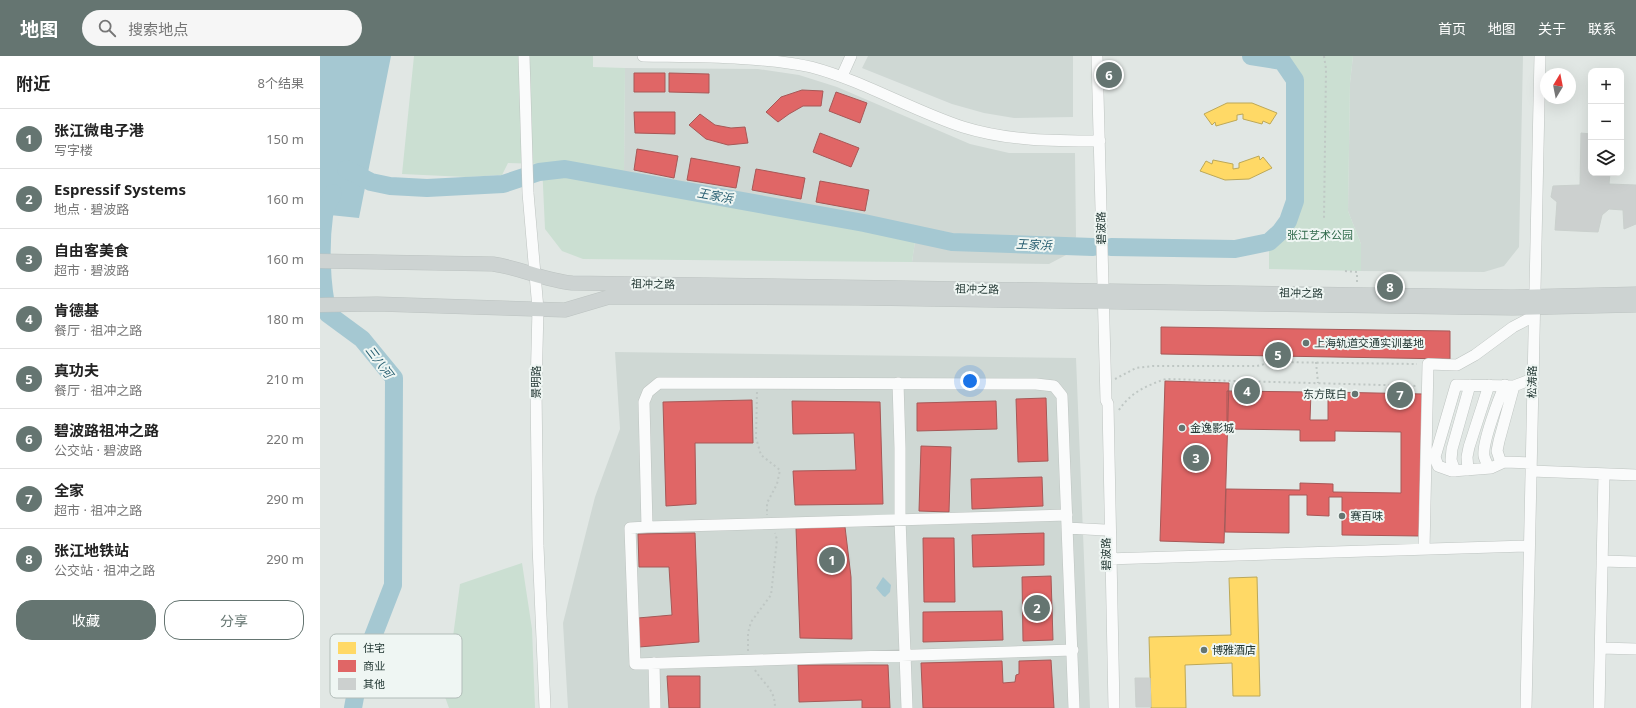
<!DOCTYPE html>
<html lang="zh">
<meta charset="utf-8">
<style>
:root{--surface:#fff;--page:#f6f6f6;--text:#222;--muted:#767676;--line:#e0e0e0;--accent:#657571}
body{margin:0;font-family:"Noto Sans","Noto Sans SC",sans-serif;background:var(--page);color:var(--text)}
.controls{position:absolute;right:12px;top:12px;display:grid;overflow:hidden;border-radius:8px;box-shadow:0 4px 16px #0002}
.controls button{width:36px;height:36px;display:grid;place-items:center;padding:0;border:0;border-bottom:1px solid var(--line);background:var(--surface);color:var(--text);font:20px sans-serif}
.compass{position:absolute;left:1220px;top:12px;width:36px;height:36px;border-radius:50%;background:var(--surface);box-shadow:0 4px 16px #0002;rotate:10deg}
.you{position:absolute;left:650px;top:325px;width:14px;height:14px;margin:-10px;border:3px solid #fff;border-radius:50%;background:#1a73e8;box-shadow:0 0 0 6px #1a73e833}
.badge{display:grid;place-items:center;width:26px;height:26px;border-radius:50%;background:var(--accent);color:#fff;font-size:13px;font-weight:700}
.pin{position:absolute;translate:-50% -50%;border:2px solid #fff;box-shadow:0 1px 4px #0006}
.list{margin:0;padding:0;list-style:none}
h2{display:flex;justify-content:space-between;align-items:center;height:52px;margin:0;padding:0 16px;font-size:17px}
h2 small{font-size:13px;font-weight:400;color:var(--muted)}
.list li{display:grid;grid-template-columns:26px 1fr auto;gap:12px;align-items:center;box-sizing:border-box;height:60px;padding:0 16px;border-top:1px solid var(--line)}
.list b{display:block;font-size:15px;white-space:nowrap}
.list p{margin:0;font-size:13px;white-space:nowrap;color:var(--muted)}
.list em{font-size:13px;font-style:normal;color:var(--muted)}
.actions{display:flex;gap:8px;padding:12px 16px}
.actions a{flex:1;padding:9px 0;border:1px solid var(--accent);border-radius:16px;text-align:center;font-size:14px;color:var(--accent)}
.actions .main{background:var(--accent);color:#fff}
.icon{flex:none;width:22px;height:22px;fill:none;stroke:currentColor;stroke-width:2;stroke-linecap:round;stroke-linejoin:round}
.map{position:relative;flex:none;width:1316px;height:652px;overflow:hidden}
header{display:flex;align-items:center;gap:24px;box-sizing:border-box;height:56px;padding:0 20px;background:var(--accent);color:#fff}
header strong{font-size:19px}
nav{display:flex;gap:22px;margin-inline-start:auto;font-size:14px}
.search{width:280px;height:36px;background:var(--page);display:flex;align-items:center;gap:10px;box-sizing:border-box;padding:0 14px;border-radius:22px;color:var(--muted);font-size:15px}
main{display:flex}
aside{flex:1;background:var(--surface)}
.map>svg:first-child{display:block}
.built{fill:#cfd8d4}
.green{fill:#cbdfd2}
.water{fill:#a5c8d2}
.homes{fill:#ffd966;stroke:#bda857}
.shops{fill:#e06666;stroke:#a75857}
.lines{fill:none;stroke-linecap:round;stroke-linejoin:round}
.river{stroke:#a5c8d2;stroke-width:18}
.building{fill:#ccd0cf;stroke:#cad0cd}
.minor-casing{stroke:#bec4c1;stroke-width:12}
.major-casing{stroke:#bcc3c1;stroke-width:15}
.path{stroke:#bfc7c4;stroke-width:2;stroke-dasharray:2 3;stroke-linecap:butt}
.minor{stroke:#fafbfb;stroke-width:11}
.major{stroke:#cdd3d2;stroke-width:14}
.poi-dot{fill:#657571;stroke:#eff6f3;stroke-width:1.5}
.labels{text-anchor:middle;stroke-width:4;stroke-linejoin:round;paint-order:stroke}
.street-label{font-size:11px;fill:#223733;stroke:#eff6f3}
.park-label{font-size:11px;fill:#306a4b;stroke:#eff6f3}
.poi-label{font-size:11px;fill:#223733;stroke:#eff6f3;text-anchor:start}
.water-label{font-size:12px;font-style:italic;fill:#225a6d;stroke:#eff6f3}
.key{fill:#eff6f3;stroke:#b2bdb9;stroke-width:1}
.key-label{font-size:11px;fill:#223733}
</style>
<header>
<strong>地图</strong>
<div class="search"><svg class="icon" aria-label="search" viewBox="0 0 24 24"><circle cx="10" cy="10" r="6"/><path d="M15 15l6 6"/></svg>搜索地点</div>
<nav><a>首页</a><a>地图</a><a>关于</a><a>联系</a></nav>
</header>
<main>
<aside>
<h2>附近<small>8个结果</small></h2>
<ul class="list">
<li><span class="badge">1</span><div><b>张江微电子港</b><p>写字楼</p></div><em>150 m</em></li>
<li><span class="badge">2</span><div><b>Espressif Systems</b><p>地点 · 碧波路</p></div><em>160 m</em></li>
<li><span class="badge">3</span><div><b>自由客美食</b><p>超市 · 碧波路</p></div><em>160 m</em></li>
<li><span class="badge">4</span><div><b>肯德基</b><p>餐厅 · 祖冲之路</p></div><em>180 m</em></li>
<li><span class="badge">5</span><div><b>真功夫</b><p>餐厅 · 祖冲之路</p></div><em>210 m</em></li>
<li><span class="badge">6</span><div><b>碧波路祖冲之路</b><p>公交站 · 碧波路</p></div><em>220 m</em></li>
<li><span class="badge">7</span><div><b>全家</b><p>超市 · 祖冲之路</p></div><em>290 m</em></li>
<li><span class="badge">8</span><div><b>张江地铁站</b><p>公交站 · 祖冲之路</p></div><em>290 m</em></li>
</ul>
<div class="actions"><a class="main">收藏</a><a>分享</a></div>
</aside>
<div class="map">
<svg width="1316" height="652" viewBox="0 0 1316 652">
<rect width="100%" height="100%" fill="#e1e7e4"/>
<path class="built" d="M548,0h205v61l-59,1 -30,-5 -32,-9 -90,-36z
M1033,0h170l-4,191 -15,19 -20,6 -123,-1v-27l-13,-33 2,-128z
M305,12l133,1 41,6 38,12 133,57 39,9h66l1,84 -8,17 -19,10 -137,-2 5,-34 -293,-56z
M295,296l461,6 14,350h-522l-5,-85 32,-126 25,-68z"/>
<path class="green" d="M94,0h179v11l32,1 -1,104 293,56 -5,34 -329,-3 -21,-8 -17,-22 -3,-65 -34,-1 -6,12 -36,2 -64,-3z
M931,0h102l-3,27 -2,128 13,33v27l-92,-2v-27l19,-21 7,-20v-121l-13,-19z
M202,507l10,66 3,79h-86l-4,-11 15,-113z"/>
<path class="water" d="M0,0h71l-32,162 -39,-4z
M563,521l8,8 -1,7 -5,5 -2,-1 -7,-8z"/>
<path class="homes" d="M907,47h25l25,10 -7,11 -7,-3 -1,3 -19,-5v-5l-6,1v5l-21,6 -1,-4 -3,3 -8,-11z
M939,100l1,4 3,-3 9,11 -23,11 -24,1 -25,-9 6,-10 6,3 1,-4 20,4v5l6,-1v-5z
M937,521l3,119h-27l-1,-33 -47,2 1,43h-35l-2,-71 82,-2 -2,-57z"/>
<path class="shops" d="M314,17h31v19h-31z
M349,17l40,1v19l-40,-1z
M482,34l21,1 -2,15h-18l-14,8 -11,8 -12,-10 15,-15z
M516,36l31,11 -7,20 -31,-12z
M314,56h41v22l-40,-1z
M380,58l15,11 16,3 14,-1 3,16 -20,2 -22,-6 -17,-14z
M500,77l39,15 -8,19 -38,-15z
M317,93l41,7 -4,22 -40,-8z
M371,102l49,9 -4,21 -49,-8z
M436,113l49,9 -4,21 -49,-9z
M500,125l49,9 -4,21 -49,-9z
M841,271l289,4v28l-289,-5z
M845,325l64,2 -5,160 -64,-2z
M907,335l84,1 -1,28h18v-28l95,2 -2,142 -79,-1v-38h-13v19l-22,-1v-20h-18v38l-64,-1 1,-43 74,1v-7l33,1v8l68,1v-61l-66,-1v10h-35v-11l-73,-1z
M726,342l2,63 -30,1 -2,-63z
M432,344l1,43h-58l1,61 -30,2 -3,-104z
M472,345l88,1 3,102 -88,1 -2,-34 63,-1 -2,-37 -61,1z
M676,345l1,28 -80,2v-28z
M601,390l30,1 -2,65 -30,-1z
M722,421l1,29 -71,3 -1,-30z
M525,471l6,50 1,62 -52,-1 -4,-110z
M375,477l4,109 -60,5 -1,-29 34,-3 -3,-48h-30l-1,-33z
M724,477v32l-71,2 -1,-32z
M603,482h31l1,64h-31z
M731,520l2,64 -30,1 -1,-64z
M682,555l1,29 -80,2v-30z
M731,604l3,48h-131l-2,-45 81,-2 1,22 12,-1 1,-7 3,-1v-13z
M478,609h90l2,43h-28v-8l-63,2z
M347,620h33v32h-31z"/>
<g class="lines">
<path class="river" d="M26,113l25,13 19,4 37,2 76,-4 36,-12 26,-3 299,54 88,19 141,5
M13,137c-3,7 -8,15 -9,23 -4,29 -3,69 4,98l34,25 32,39 -1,207 -33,85 -7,38
M791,191l124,2 34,-7 11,-10 8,-11 7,-20v-121l-13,-19 -31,-5"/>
</g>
<path class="building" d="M1261,77l10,1v39h19l-1,11 27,1v39l-12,5 -1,-19 -14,-1 -7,6 -4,17 -43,-2 2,-28 -6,-5 2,-11 27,-1z
M815,622h15l1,29h-15z"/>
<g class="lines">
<g class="minor-casing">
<path id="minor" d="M204,0l4,137 10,116 -2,80 2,157 7,162
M323,0c52,1 118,0 168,11 53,14 100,43 152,60 45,14 91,14 137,14
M777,0l9,344 2,4 6,304
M522,20l9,-20
M578,327l2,65v71l7,189
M1181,407l-4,-12 2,-10 15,-55
M1211,407l-27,-1 -13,6 -39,3 -14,-5 -3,-9 21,-72 58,1 18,-7
M1169,412c-2,-4 -4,-8 -5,-12 -2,-13 15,-58 21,-71
M1148,414l-1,-13 2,-10 20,-62
M1135,415l-4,-11 1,-11 18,-64
M1211,415l105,4
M747,459l-420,12 -3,-125 4,-10 11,-9 377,1 18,2 8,10 12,312
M327,471l-17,1 5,136 438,-14
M747,472l38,2
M1104,493l4,-185 29,1 18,-10 38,-28 21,-11
M786,503l423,-13
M1282,505l34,1
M1281,592l35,1
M334,607l1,45
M1206,652l14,-652
M1279,652l5,-234"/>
</g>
<g class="major-casing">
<path id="major" d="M0,205l173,3c27,4 51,16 79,19l940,14 124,-3
M0,249l57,-1 188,6 44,-13 250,1 653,10 124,-3"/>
</g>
<path class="path" d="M1004,0l2,13 -2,150
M1025,215l12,1v12
M996,306l2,21
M795,323l21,-11 17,-2h104l15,-4 145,2
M437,336l-1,46 5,17 19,15 -3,14 -10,19v12
M799,354c11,-17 28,-25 47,-31l252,7
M428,595v-18l3,-11 20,-27 6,-55 -2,-7
M435,614c9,15 20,18 20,38"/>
<use href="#minor" class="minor"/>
<use href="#major" class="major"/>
</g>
<g class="poi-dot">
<circle cx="986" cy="287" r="4"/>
<circle cx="1035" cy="338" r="4"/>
<circle cx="862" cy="372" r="4"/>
<circle cx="1022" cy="460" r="4"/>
<circle cx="884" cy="594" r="4"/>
</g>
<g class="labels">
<g class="street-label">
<text transform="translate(781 172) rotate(-91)" y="4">碧波路</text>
<text transform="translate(333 228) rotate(1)" y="4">祖冲之路</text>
<text transform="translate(657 233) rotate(1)" y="4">祖冲之路</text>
<text transform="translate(981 237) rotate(1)" y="4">祖冲之路</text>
<text transform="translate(216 326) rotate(-90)" y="4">景明路</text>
<text transform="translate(1212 326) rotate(-89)" y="4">松涛路</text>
<text transform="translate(786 498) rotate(-91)" y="4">碧波路</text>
</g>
<g class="park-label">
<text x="1000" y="183">张江艺术公园</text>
</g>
<g class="poi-label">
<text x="994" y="291">上海轨道交通实训基地</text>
<text x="1027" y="342" text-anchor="end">东方既白</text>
<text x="870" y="376">金逸影城</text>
<text x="1030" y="464">赛百味</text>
<text x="892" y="598">博雅酒店</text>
</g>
<g class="water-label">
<text transform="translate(395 140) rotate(10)" y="4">王家浜</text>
<text transform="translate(714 189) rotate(2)" y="4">王家浜</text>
<text transform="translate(59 306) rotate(53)" y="4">三八河</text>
</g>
</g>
<rect x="10" y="578" width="132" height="64" rx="6" class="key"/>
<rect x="18" y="586" width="18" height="12" fill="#ffd966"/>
<rect x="18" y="604" width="18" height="12" fill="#e06666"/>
<rect x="18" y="622" width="18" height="12" fill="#ccd0cf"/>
<g class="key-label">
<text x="43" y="596">住宅</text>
<text x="43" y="614">商业</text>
<text x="43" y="632">其他</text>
</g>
</svg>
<div class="controls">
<button>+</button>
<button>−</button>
<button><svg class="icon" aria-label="layers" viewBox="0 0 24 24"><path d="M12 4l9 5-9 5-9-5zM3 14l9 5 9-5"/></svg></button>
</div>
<svg class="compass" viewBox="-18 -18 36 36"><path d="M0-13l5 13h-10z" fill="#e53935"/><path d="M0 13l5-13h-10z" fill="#767676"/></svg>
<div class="you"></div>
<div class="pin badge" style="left:512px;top:504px">1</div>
<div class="pin badge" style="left:717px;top:552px">2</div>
<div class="pin badge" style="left:876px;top:402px">3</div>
<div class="pin badge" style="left:927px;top:335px">4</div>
<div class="pin badge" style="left:958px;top:299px">5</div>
<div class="pin badge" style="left:789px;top:19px">6</div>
<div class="pin badge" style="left:1080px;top:339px">7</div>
<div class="pin badge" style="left:1070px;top:231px">8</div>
</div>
</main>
